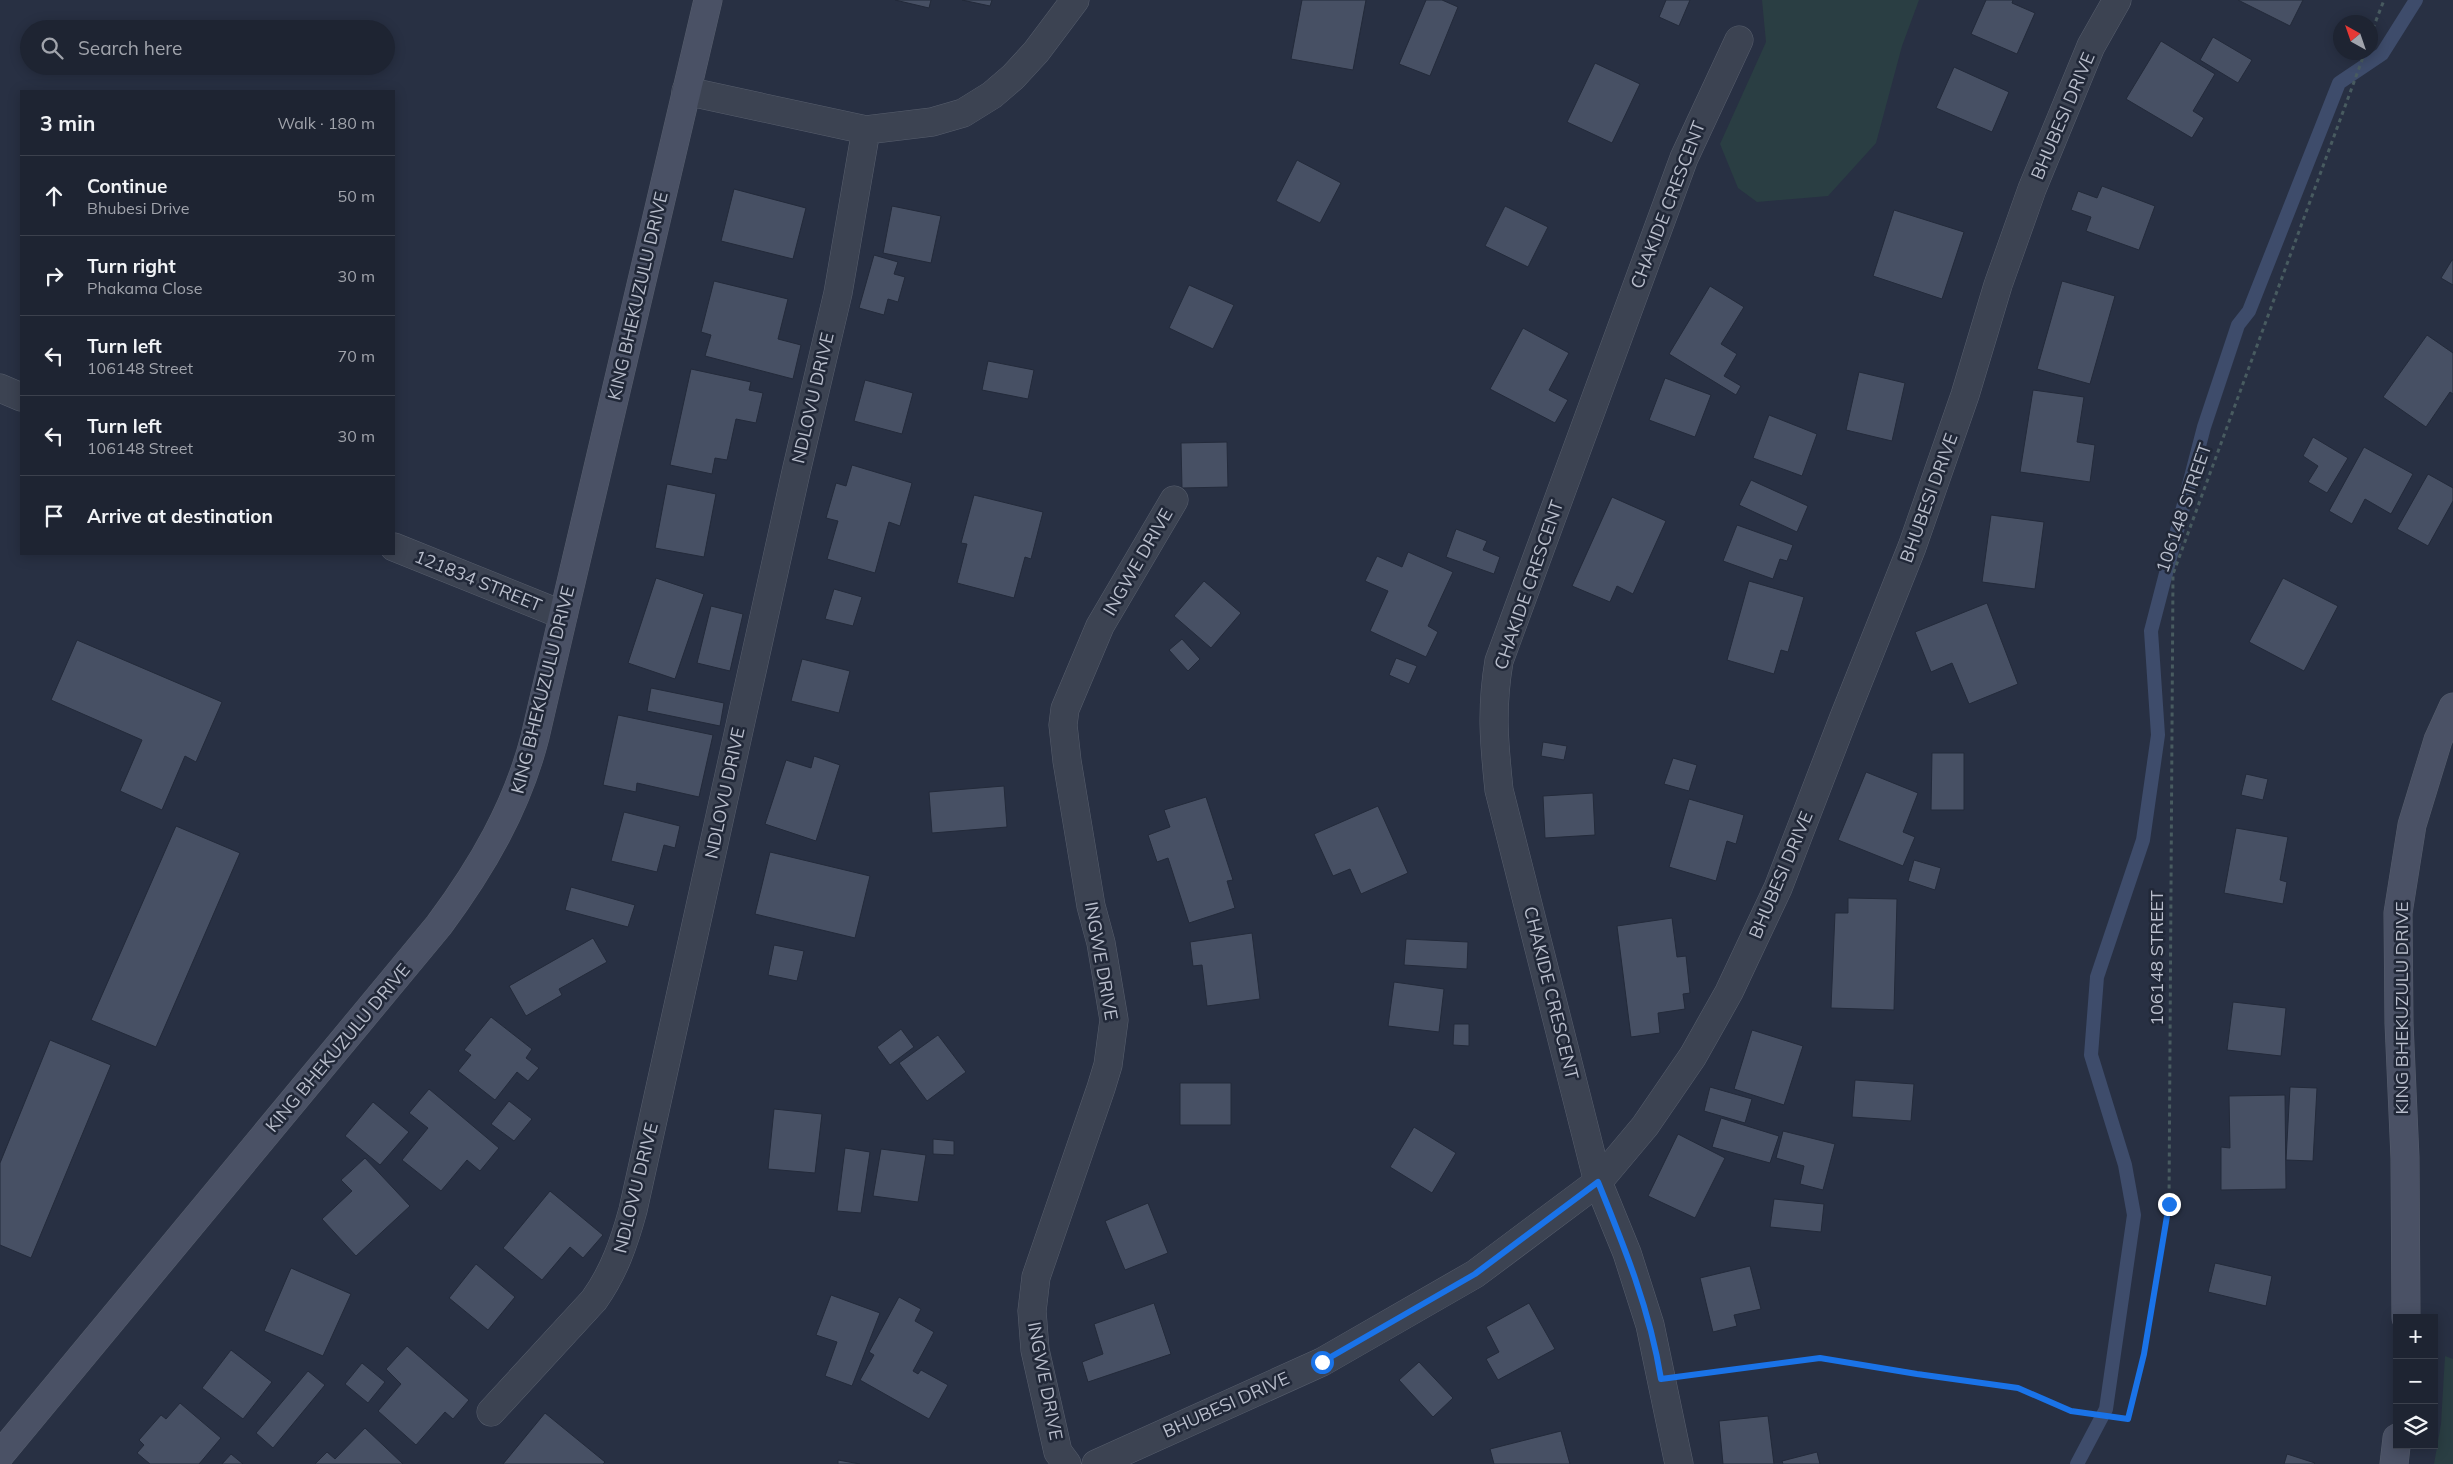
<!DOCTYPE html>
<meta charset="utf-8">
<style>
:root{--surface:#1e2432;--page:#262c3a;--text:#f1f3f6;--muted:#a1a4ac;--line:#3c414d}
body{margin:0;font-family:Mulish,sans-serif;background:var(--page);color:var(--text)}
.controls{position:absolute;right:15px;bottom:15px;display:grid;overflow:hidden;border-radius:0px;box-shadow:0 2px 12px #0003}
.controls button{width:45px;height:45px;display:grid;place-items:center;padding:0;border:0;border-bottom:1px solid var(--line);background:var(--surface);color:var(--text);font:25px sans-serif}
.compass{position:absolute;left:2333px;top:15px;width:45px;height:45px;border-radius:50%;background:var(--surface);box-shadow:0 2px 12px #0003;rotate:320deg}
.stop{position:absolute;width:15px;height:15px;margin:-11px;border:4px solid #1a73e8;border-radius:50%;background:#fff}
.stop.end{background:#1a73e8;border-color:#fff;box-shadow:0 1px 5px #0008}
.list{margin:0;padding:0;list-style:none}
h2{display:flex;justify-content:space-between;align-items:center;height:65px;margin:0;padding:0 20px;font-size:21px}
h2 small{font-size:16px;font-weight:400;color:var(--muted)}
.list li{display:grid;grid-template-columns:32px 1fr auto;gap:15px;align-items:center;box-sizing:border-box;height:80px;padding:0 20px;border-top:1px solid var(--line)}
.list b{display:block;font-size:19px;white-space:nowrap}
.list p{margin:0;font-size:16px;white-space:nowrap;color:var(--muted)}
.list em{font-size:16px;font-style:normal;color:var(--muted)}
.icon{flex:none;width:28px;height:28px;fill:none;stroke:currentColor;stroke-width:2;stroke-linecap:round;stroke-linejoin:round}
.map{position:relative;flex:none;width:2453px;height:1464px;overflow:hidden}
.search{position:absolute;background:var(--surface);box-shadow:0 2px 12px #0003;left:20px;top:20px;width:375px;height:55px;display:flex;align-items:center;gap:12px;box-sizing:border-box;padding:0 18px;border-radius:28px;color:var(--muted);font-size:19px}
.panel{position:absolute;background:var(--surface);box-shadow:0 2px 12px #0003;left:20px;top:90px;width:375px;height:465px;border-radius:0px}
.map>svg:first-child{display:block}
.green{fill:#2a3e43}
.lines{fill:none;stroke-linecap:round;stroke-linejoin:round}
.stream{stroke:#3e4c6b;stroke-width:14}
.building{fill:#475064;stroke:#232a3a}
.street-casing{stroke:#575e6d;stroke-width:29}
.secondary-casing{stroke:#575e6d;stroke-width:29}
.path{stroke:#485b60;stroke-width:3;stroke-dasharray:4 4;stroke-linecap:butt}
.street{stroke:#3c4352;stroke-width:28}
.secondary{stroke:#4a5165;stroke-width:28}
.route{stroke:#1a73e8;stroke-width:6}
.labels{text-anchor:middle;stroke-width:5;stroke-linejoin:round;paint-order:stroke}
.street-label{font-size:18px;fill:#b9becc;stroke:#212838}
</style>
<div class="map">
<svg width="2453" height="1464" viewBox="0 0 2453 1464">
<rect width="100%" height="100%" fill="#283043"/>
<path class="green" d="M1762,0h157l-17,46 -26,97 -48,53 -71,6 -19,-14 -18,-44 46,-102z
M2445,1356l8,3v105h-19l7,-40z"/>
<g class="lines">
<path class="stream" d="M2077,1464l29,-55 28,-194 -9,-50 -34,-110 6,-78 46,-137 15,-105 -7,-104 53,-204 34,-102 11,-14 90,-228 43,-29 34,-54"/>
</g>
<path class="building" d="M895,0h36l-2,8z
M962,0h30l-2,6z
M1302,0h64l-13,70 -62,-11z
M1426,0h16l16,7 -28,69 -31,-12z
M1666,0h24l-11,26 -20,-9z
M1986,0h27l-1,3 23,10 -18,41 -46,-20z
M2238,0h65l-13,26z
M2213,37l39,23 -14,23 -38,-23z
M2161,41l54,33 -22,37 11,7 -12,20 -66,-39z
M1595,63l45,21 -28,59 -45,-21z
M1954,67l55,25 -17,40 -56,-24z
M1297,160l44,23 -21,40 -44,-22z
M2102,186l53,20 -16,44 -53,-19 5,-14 -20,-7 7,-19 19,7z
M734,189l72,19 -13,51 -72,-18z
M892,206l49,10 -10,47 -48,-10z
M1505,206l43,21 -20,40 -43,-21z
M1894,210l70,22 -22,67 -69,-23z
M874,255l24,7 -4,12 11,3 -7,25 -10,-3 -4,16 -25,-7z
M2452,260h1v25l-12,-7z
M714,281l74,18 -10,40 23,6 -8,34 -88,-23 6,-21 -10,-3z
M2062,281l53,15 -25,88 -53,-15z
M1189,285l45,20 -21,44 -44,-21z
M1710,286l34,21 -23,37 16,10 -13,22 17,10 -5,9 -67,-41z
M1523,328l46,25 -20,37 19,10 -13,23 -65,-34z
M2427,335l26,18v41l-3,-2 -24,35 -43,-30z
M988,361l46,9 -6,29 -46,-9z
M691,369l60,13 -2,8 14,3 -7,30 -20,-4 -9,41 -12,-2 -3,16 -42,-9z
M1859,372l46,11 -13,58 -46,-11z
M1665,378l46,17 -16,42 -46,-17z
M865,380l48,13 -11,41 -48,-13z
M2033,390l51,7 -7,45 18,3 -5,37 -70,-10z
M1769,415l48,19 -15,42 -49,-18z
M2313,437l35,21 -21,35 -19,-11 10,-16 -15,-10z
M1227,442l1,45 -46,1 -1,-45z
M2364,447l49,27 -22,40 -26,-15 -13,25 -23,-13z
M852,465l60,18 -12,43 -11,-4 -14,51 -48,-14 11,-38 -12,-3 10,-35 10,3z
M2428,474l25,14v13l-25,45 -31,-17z
M1751,480l57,26 -11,26 -58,-27z
M667,484l49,10 -12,63 -49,-9z
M974,495l69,17 -12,47 -6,-2 -11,41 -57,-15 10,-39 -6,-1z
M1612,497l54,24 -33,73 -16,-8 -7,16 -38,-16z
M1991,515l53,7 -9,67 -53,-7z
M1737,525l56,20 -6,16 -7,-2 -7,20 -50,-18z
M1456,529l31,12 -4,9 17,7 -6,17 -48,-17z
M1408,552l45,20 -25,54 10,6 -12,25 -56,-26 18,-40 -23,-10 12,-25 25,11z
M656,578l48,16 -29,85 -47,-16z
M2283,578l55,28 -34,65 -55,-29z
M1204,581l37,32 -30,35 -37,-32z
M1749,581l55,16 -16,55 -7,-2 -7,24 -47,-14z
M834,589l28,8 -9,29 -28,-7z
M1987,603l31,81 -49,20 -17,-41 -21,9 -16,-40z
M711,606l32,8 -13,57 -33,-8z
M1182,639l18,20 -12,12 -19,-21z
M77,640l145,62 -26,60 -11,-6 -23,54 -42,-19 22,-51 -91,-40z
M1396,658l21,8 -8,18 -20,-9z
M802,659l48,12 -11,42 -48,-12z
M651,688l73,15 -4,23 -73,-15z
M618,715l95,20 -14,62 -62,-14 -1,9 -33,-7z
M1543,742l24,4 -3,14 -23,-4z
M1932,753h32v57h-33z
M814,756l26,9 -24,76 -51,-17 21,-64 25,8z
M1673,758l24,7 -8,26 -25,-7z
M1866,772l52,21 -15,39 12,5 -12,29 -65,-26z
M2246,774l22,5 -5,21 -22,-5z
M1004,786l3,41 -75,6 -3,-41z
M1593,793l2,42 -50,3 -2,-42z
M1206,797l27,83 -6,1 8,27 -46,15 -21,-65 -11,4 -9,-27 22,-8 -6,-17z
M1689,799l55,16 -8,29 -9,-3 -11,40 -47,-14z
M1378,806l30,67 -47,21 -11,-25 -17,7 -19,-42z
M624,812l56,14 -5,22 -11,-3 -7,27 -46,-11z
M176,826l64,27 -84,194 -65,-27z
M2236,828l52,9 -8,43 7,2 -4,22 -59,-11z
M770,852l100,24 -15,62 -100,-24z
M1914,860l27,8 -6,22 -27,-9z
M571,887l64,18 -7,22 -63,-17z
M1848,898l49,1 -3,111 -63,-2 4,-95h13z
M1672,918l5,39 9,-1 4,37 -7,1 2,15 -27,4 2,20 -29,4 -14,-111z
M1252,933l8,66 -53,7 -5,-41 -9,1 -3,-24z
M593,938l14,24 -48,27 3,6 -36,21 -17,-30z
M1406,939l62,3 -1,27 -63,-4z
M774,945l30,6 -7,30 -29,-6z
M1394,982l50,7 -5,43 -51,-6z
M2233,1002l53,6 -5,48 -54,-6z
M491,1017l41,32 -6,9 13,10 -11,13 -11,-9 -22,28 -37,-29 13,-16 -7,-5z
M1454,1024h15v22l-16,-1z
M901,1029l13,18 -24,18 -13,-18z
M1752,1030l51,16 -19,59 -50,-16z
M938,1035l28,37 -39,29 -28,-38z
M50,1040l61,25 -80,193 -31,-13v-82z
M1855,1080l59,4 -3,37 -59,-4z
M1180,1083h51v42h-51z
M1710,1087l42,12 -7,24 -41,-12z
M2290,1087l27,1 -4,73 -27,-1z
M429,1089l70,59 -19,23 -13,-11 -26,31 -39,-31 26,-32 -19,-15z
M2285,1095l1,94 -65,1v-43l9,1 -1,-52z
M509,1101l23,18 -18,22 -23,-17z
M373,1102l36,30 -29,33 -35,-29z
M774,1109l48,5 -7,59 -47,-4z
M1721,1118l58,18 -9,27 -58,-16z
M1414,1127l42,26 -24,40 -42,-26z
M1783,1131l52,13 -12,46 -23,-6 4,-18 -28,-8z
M1678,1134l47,24 -30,60 -47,-22z
M933,1139l21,2v14l-21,-1z
M845,1148l25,4 -9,61 -24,-2z
M881,1149l45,6 -8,47 -45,-6z
M365,1158l45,48 -54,50 -34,-37 30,-28 -11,-11z
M550,1191l53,44 -20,23 -13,-11 -28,33 -39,-32z
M1774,1199l50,5 -3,28 -51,-5z
M1148,1203l20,50 -43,17 -20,-49z
M2215,1263l57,13 -6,30 -58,-14z
M476,1264l39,33 -27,33 -39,-32z
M1750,1266l11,43 -27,6 3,11 -24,6 -13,-54z
M291,1268l60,26 -28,62 -59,-25z
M831,1295l49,18 -28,73 -27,-10 12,-34 -21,-7z
M899,1297l22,12 -6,12 19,11 -21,39 5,3 3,-4 27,15 -19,34 -69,-39 14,-25 -5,-3z
M1154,1303l17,51 -83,28 -6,-20 21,-8 -9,-30z
M1529,1303l26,46 -57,31 -12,-21 13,-7 -13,-25z
M407,1346l62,54 -16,19 -8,-7 -29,33 -38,-34 23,-27 -15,-15z
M231,1350l41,32 -29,37 -41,-31z
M1419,1362l34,36 -20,19 -34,-37z
M362,1363l23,19 -17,21 -23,-19z
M308,1371l17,14 -52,63 -17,-15z
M180,1403l41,35 -22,26h-49l-13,-11 7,-8 -5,-5 22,-25 5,4z
M545,1413l60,49 -2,2h-100z
M1768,1416l6,48h-51l-4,-43z
M365,1428l38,36h-88l12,-12 8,7z
M1561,1431l9,33h-76l-4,-15z
M1817,1452l3,12h-37l-1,-3z
M231,1454l12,10h-21z
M2287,1454l28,9 -1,1h-30z
M838,1460l22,4h-22z"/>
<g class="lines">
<g class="street-casing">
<path id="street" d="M686,91l180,39 66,-8 31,-9 29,-18 21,-18 23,-25 39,-52
M0,388l21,9
M394,547l169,68
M491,1412l103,-112c20,-28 30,-57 39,-90l163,-738 42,-179 28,-163
M1067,1464l-9,-12 -23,-102 -3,-39 4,-34 65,-189 7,-23 6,-45 -13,-77 -10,-37 -24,-145 -4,-36 2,-16 35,-83 74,-126
M1096,1464l226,-102 153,-88 123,-92 47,-56 48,-70 36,-64 49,-104 66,-171 68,-170 53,-152 33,-110 34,-96 59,-143 26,-46
M1679,1464l-29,-139 -23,-72 -29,-71 -99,-392c-5,-48 -8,-81 0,-129l185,-503 55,-118"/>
</g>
<g class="secondary-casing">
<path id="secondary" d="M2406,1318l-1,-160 -6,-135 -1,-110 14,-88 26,-85 15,-33
M0,1455l439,-530c43,-58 78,-118 96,-188 57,-246 115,-492 173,-737
M2394,1464l3,-26"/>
</g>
<path class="path" d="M2370,36l14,-36
M1699,1374l121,-16 197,30 54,23 57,8 16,-65 25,-150 4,-630 192,-522"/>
<use href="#street" class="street"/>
<use href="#secondary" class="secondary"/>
</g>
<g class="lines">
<path class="route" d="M1322,1362l153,-88 123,-92c26,64 52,128 63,197l159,-21 97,16 101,14 53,23 57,8 16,-65 25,-150"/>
</g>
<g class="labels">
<g class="street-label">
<text transform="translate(2063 116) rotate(-67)" y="6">BHUBESI DRIVE</text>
<text transform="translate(1668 205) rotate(-69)" y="6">CHAKIDE CRESCENT</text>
<text transform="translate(638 296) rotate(-77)" y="6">KING BHEKUZULU DRIVE</text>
<text transform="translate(813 398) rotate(-77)" y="6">NDLOVU DRIVE</text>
<text transform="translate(1929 498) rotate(-70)" y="6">BHUBESI DRIVE</text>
<text transform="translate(2184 508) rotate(-71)" y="6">106148 STREET</text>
<text transform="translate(1138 562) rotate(-60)" y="6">INGWE DRIVE</text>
<text transform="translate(478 581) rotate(22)" y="6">121834 STREET</text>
<text transform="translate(1529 585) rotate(-71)" y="6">CHAKIDE CRESCENT</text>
<text transform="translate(543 690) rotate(-76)" y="6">KING BHEKUZULU DRIVE</text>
<text transform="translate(725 793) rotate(-78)" y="6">NDLOVU DRIVE</text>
<text transform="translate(1781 875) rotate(-67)" y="6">BHUBESI DRIVE</text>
<text transform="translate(2157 958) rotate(-90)" y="6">106148 STREET</text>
<text transform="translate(1101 961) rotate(80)" y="6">INGWE DRIVE</text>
<text transform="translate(1551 993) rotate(76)" y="6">CHAKIDE CRESCENT</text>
<text transform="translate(2402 1008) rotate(-90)" y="6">KING BHEKUZULU DRIVE</text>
<text transform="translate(338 1048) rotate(-50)" y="6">KING BHEKUZULU DRIVE</text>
<text transform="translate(636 1188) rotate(-76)" y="6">NDLOVU DRIVE</text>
<text transform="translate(1045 1381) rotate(79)" y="6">INGWE DRIVE</text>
<text transform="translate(1226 1405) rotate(-24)" y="6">BHUBESI DRIVE</text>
</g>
</g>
</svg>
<div class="controls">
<button>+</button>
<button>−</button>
<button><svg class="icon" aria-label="layers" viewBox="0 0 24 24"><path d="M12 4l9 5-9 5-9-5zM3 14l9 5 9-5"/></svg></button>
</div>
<svg class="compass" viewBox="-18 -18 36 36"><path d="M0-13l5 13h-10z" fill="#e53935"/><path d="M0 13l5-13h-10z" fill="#a1a4ac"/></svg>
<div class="stop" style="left:1322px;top:1362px"></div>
<div class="stop end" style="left:2169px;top:1204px"></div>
<div class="search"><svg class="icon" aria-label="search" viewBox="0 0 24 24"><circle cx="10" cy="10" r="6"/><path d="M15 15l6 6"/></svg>Search here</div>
<section class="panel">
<h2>3 min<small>Walk · 180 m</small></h2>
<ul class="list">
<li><svg class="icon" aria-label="ahead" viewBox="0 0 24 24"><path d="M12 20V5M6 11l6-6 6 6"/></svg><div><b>Continue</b><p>Bhubesi Drive</p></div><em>50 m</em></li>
<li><svg class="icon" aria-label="right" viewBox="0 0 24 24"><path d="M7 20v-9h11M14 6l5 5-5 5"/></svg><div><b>Turn right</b><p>Phakama Close</p></div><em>30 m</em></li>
<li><svg class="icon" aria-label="left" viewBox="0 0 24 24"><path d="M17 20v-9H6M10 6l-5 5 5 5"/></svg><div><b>Turn left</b><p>106148 Street</p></div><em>70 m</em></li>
<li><svg class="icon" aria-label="left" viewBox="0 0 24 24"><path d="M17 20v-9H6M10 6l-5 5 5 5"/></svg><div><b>Turn left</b><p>106148 Street</p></div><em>30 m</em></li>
<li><svg class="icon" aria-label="arrive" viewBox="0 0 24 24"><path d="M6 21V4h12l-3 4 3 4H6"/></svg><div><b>Arrive at destination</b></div></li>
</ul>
</section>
</div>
